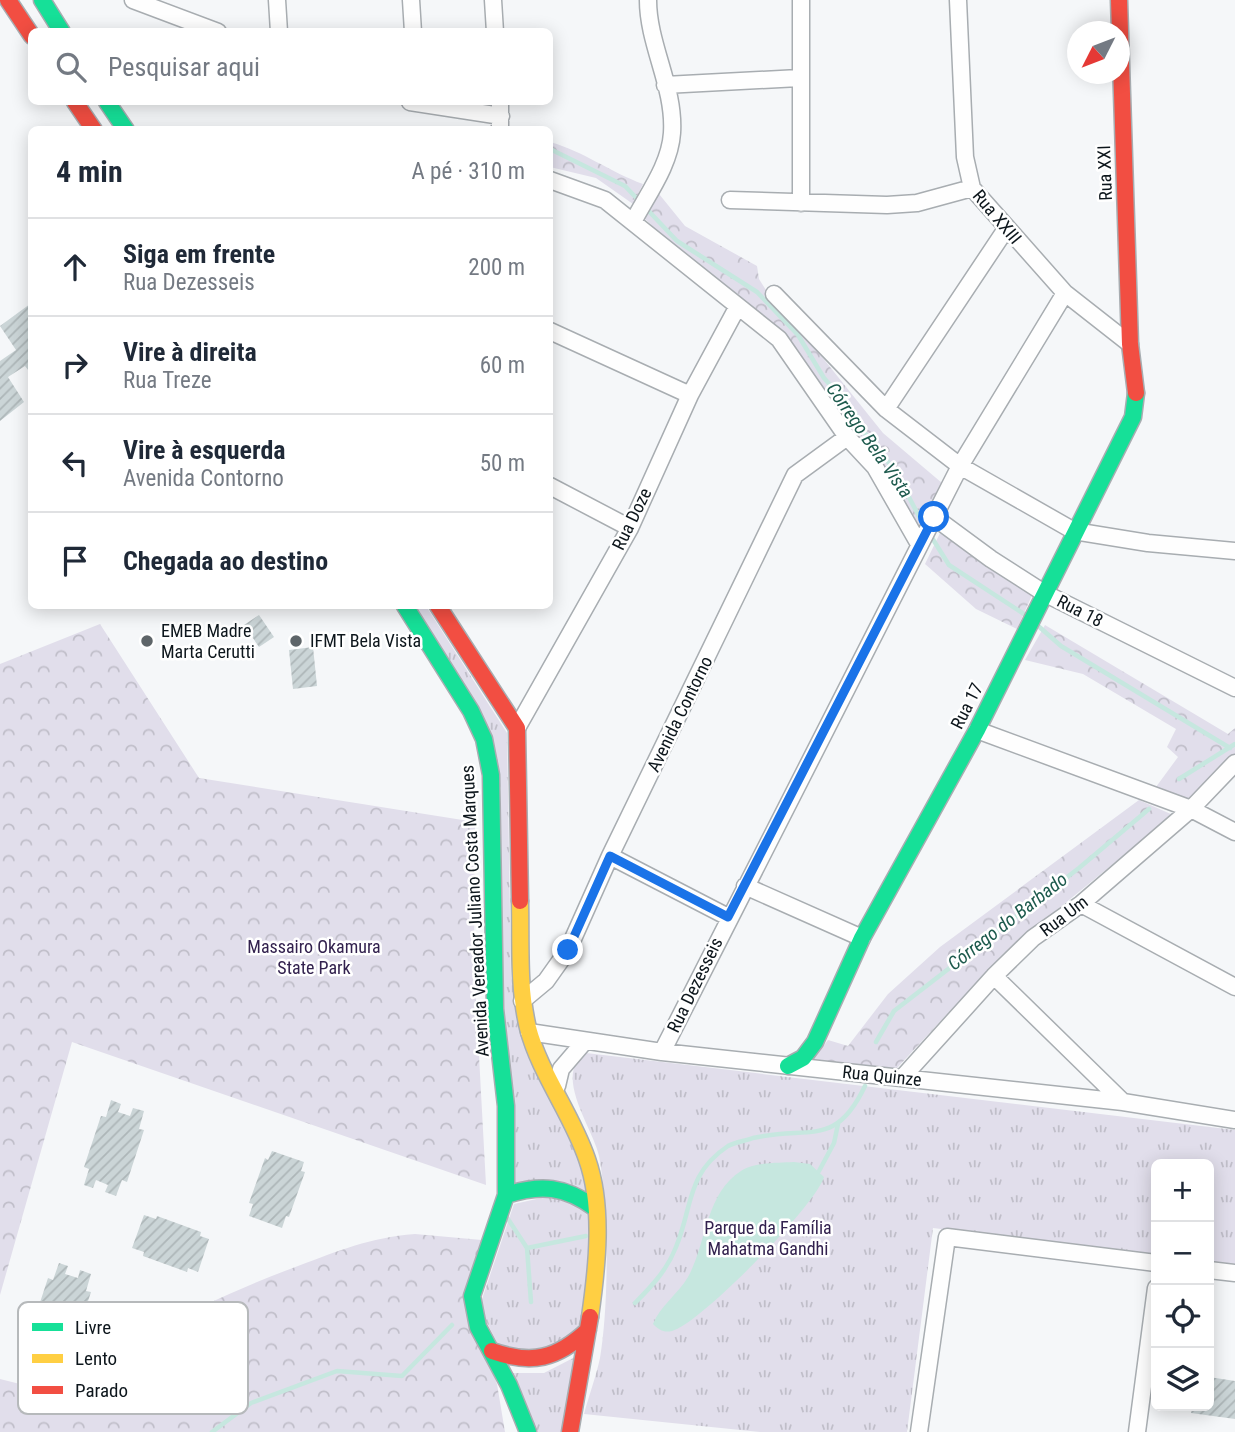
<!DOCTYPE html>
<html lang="pt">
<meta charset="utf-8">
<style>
:root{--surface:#fff;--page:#f6f6f7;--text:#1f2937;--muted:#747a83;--line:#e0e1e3}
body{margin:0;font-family:"Roboto Condensed",sans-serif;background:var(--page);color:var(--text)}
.controls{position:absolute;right:21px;bottom:21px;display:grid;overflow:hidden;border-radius:10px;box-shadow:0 4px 18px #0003}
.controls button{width:63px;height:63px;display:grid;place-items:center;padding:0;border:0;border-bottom:2px solid var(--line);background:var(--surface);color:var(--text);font:35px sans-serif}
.compass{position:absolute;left:1067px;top:21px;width:63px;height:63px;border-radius:50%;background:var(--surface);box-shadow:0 4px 18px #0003;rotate:228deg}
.stop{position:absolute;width:21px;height:21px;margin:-16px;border:5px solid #1a73e8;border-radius:50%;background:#fff}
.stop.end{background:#1a73e8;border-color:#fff;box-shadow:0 2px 7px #0008}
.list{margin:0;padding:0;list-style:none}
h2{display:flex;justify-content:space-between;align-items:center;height:91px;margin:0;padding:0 28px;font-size:30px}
h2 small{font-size:23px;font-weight:400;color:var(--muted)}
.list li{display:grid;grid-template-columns:46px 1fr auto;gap:21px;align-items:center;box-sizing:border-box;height:98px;padding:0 28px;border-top:2px solid var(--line)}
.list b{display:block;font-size:26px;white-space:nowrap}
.list p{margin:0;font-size:23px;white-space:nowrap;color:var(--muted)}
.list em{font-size:23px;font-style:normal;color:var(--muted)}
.icon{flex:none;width:38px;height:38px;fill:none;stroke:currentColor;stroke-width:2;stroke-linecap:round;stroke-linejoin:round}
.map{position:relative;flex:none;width:1235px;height:1432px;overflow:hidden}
.search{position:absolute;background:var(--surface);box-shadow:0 4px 18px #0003;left:28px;top:28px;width:525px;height:77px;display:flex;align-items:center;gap:18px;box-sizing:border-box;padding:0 24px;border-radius:10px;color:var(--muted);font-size:26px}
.panel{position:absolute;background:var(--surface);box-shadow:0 4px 18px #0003;left:28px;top:126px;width:525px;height:483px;border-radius:10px}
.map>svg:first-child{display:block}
.grass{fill:url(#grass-tufts)}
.forest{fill:url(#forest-crowns)}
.water{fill:#c6e7df}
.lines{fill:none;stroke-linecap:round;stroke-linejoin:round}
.stream{stroke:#c6e7df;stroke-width:4.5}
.building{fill:url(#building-hatch)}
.street-casing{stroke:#a8adb1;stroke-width:19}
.fast-casing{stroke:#a8adb1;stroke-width:19}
.slow-casing{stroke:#a8adb1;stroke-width:19}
.jam-casing{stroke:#a8adb1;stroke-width:19}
.street{stroke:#fefefe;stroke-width:16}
.fast{stroke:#16e098;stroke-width:16}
.slow{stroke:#ffcf43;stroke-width:16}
.jam{stroke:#f24e42;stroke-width:16}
.route{stroke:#1a73e8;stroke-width:9}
.poi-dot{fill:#5e6569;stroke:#fff;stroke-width:2.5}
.labels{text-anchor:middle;stroke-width:5;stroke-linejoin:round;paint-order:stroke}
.street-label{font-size:18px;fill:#0d161c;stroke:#fff}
.poi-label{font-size:18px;fill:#0d161c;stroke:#fff;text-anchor:start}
.park-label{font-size:18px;fill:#32214e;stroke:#fff}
.water-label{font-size:19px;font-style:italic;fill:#1d5a4d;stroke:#fff}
.key{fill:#fff;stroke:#b6b9bb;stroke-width:2}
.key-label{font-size:19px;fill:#0d161c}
</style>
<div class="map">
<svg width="1235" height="1432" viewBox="0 0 1235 1432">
<defs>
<pattern id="grass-tufts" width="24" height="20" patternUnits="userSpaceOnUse" patternTransform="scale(1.75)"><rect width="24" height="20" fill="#e1deeb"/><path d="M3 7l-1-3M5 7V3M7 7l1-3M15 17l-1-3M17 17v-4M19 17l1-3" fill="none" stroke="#c0bec9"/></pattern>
<pattern id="forest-crowns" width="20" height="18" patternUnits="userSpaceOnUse" patternTransform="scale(1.75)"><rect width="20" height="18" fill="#e1deeb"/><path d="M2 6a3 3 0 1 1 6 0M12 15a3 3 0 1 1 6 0" fill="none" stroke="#c0bec9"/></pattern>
<pattern id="building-hatch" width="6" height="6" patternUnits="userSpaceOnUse" patternTransform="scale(1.75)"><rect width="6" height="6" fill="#cbd5d7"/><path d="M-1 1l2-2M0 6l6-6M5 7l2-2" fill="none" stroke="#adb6b8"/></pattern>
</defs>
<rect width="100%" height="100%" fill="#f5f7f9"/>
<path class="grass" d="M411,606h15l81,127 4,245 74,191 3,27 -75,-9 -14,-215 2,-184z
M586,1053l649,77v135l-26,-3v-98h-53v92l-223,-28 -26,204h-147l-176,-18c5,-19 12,-37 16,-56 9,-53 9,-150 -1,-202 -6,-28 -47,-82 -13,-103z
M550,1196l22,6 18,15 -6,100 -9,17 -33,21 -44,-11 -19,-36 35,-104z
M579,1355l-17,77h-27l-24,-59h33z"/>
<path class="forest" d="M550,142c33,9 60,30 93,42l-10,20 -37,-26 -46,-11z
M655,189l30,37 72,40 2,13 15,24 36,39 73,91 59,50 -22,49 -47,-78 -27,-30 -56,-85 -112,-89 -33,-31z
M940,533l93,60 -16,36 -41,-20 -51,-45z
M100,624l99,154 276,44 -1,141 12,222 -414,-143 -72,253v-631z
M1045,625l183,109 7,-6v28l-45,45 -34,-14 22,-30 -11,-10 9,-18 -93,-55 -58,-14z
M1139,800l34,15 -170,139 -107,115 -87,-5 19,-24 20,6 40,-52 52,-47z
M415,1234l67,6 -17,55 32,89 8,48h-505v-53l44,11c82,-48 165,-91 254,-124 43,-16 70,-28 117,-32z"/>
<path class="water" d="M794,1162l16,2 14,13c-8,28 -124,147 -152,154 -8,2 -13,-1 -19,-7 7,-18 25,-30 35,-47 19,-34 17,-83 53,-106 13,-9 37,-8 53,-9z"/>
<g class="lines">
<path class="stream" d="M550,149l75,37 52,55 80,51 41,43 26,43 31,35 5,16 16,15 23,34 25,48
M929,533l20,32 78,51
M1036,624l25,22 169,102
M1179,779l56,-35
M876,1042l18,-31 185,-143 70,-59
M819,1171l15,-28 4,-19
M508,1219l19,29 59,-12
M527,1248l4,54
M635,1303c17,-17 32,-33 41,-56 17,-41 10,-73 52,-101 7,-4 17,-5 25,-8 56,-13 82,11 112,-52
M212,1432l39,-29 86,-32 65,5 50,-51"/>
</g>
<path class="building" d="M30,304l2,71 -7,-9 -17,11 16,25 -24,19v-60l16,-11 -16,-24z
M259,615l15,22 -15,10 -15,-22z
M313,647l4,39 -24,3 -4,-39z
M111,1100l10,4 -3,8 12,4 3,-8 11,3 -5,18 5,1 -17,52 -5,-2 -6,16 -11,-4 3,-7 -12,-5 -3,8 -9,-3 5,-16 -5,-2 17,-51 5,1z
M272,1151l32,11 -3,9 4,1 -16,45 -3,-1 -4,12 -33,-12 4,-12 -4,-1 16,-45 3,2z
M144,1215l12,4 1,-3 44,16 -1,4 9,3 -11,33 -10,-4 -1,4 -44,-16 1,-4 -12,-4z
M59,1263l9,3 -3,8 13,4 2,-8 11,4 -5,17 5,1 -17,52 -5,-2 -6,16 -11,-3 3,-8 -12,-4 -3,8 -9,-4 5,-16 -5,-1 17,-52 5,2z
M1209,1377l26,4v38l-44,-6 1,-4 -10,-2 27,-1z"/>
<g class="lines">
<g class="street-casing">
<path id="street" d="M133,0l85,32
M277,0l2,32
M411,0l2,32
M493,0l2,32
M958,0l7,157 7,31 93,105 65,51
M665,85l134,-7
M410,102l91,14
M500,102v28
M550,180l55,20 174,139 68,98 28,30 44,77
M730,200l157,5 30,-2 55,-15
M801,203v-203
M633,222c14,-27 37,-57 39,-89 3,-46 -24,-88 -24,-133
M774,294l112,115 74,57 114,65 74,12 87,8
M550,331l140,64
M886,409l120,-180
M550,486l80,42
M934,517l57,42 53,34 191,95
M517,728l113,-200 60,-133 48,-89
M977,730l214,79 44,23
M610,856l118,61
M745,886l117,52
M1081,904l154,83
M994,976l129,126
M522,1001l24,-20 22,-31 42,-94 185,-381 52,-38
M529,1032l133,20 461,50 112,18
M662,1052l298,-586 105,-173
M902,1078l92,-102 39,-38 48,-34 110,-95 44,-46
M557,1086l4,-17 24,-28
M1209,1270l26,3
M919,1432l28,-195 209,26
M1137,1432l19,-144"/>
</g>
<g class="fast-casing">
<path id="fast" d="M42,0l20,32
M107,102l19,28
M405,606l66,105 13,28 7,36 4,234 11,97v89l-34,101 6,31 31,58 19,47
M788,1066l15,-8 12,-16 47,-104 115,-208 156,-313 3,-24
M506,1195c35,-11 59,-9 89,13"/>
</g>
<g class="slow-casing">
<path id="slow" d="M520,901c1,42 -2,86 8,127 12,46 44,86 59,131 17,48 10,109 3,158"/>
</g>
<g class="jam-casing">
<path id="jam" d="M8,0l24,36
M1119,0l11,344 6,49
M75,102l19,28
M438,606l79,122 3,173
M492,1351c40,14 65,8 96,-21
M570,1432l20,-115"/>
</g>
<use href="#street" class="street"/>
<use href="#fast" class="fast"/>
<use href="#slow" class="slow"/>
<use href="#jam" class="jam"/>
</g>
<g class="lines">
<path class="route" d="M568,950l42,-94 118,61 206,-400"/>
</g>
<g class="poi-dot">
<circle cx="147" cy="641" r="7"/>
<circle cx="296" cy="641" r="7"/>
</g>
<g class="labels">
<g class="street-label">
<text transform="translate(1105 173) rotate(-92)" y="6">Rua XXI</text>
<text transform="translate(997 217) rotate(50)" y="6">Rua XXIII</text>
<text transform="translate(632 519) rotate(-64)" y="6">Rua Doze</text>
<text transform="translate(1080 611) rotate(27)" y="6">Rua 18</text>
<text transform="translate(967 706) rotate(-63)" y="6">Rua 17</text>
<text transform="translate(680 714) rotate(-64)" y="6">Avenida Contorno</text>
<text transform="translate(475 911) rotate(-93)" y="6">Avenida Vereador Juliano Costa Marques</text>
<text transform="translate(1064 916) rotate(-37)" y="6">Rua Um</text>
<text transform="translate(695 985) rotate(-64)" y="6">Rua Dezesseis</text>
<text transform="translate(882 1076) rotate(6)" y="6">Rua Quinze</text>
</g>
<g class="poi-label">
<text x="161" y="637">EMEB Madre<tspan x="161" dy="21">Marta Cerutti</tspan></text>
<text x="310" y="647">IFMT Bela Vista</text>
</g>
<g class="park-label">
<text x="314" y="953">Massairo Okamura<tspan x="314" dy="21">State Park</tspan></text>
<text x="768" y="1234">Parque da Família<tspan x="768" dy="21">Mahatma Gandhi</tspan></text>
</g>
<g class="water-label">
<text transform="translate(870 440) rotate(55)" y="7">Córrego Bela Vista</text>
<text transform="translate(1007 921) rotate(-38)" y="7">Córrego do Barbado</text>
</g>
</g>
<rect x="18" y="1302" width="230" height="112" rx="10" class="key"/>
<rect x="32" y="1323" width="31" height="8" fill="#16e098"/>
<rect x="32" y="1354" width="31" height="9" fill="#ffcf43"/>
<rect x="32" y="1386" width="31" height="8" fill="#f24e42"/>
<g class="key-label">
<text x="75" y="1334">Livre</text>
<text x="75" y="1365">Lento</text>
<text x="75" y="1397">Parado</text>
</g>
</svg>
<div class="controls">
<button>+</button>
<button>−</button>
<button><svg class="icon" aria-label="locate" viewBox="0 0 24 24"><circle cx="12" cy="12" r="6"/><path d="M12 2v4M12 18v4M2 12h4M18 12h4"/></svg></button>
<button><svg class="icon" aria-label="layers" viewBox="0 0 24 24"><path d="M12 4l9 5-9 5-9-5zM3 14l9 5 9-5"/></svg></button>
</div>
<svg class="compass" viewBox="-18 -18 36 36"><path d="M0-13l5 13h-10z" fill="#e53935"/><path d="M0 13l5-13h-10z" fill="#747a83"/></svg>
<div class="stop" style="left:934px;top:517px"></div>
<div class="stop end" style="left:568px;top:950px"></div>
<div class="search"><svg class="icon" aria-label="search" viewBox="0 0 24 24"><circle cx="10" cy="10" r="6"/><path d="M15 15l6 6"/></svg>Pesquisar aqui</div>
<section class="panel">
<h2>4 min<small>A pé · 310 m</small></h2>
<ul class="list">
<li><svg class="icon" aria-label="ahead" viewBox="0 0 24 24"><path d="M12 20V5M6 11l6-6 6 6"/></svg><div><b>Siga em frente</b><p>Rua Dezesseis</p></div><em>200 m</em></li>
<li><svg class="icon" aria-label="right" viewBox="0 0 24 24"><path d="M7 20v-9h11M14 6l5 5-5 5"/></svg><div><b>Vire à direita</b><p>Rua Treze</p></div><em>60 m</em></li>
<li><svg class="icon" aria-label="left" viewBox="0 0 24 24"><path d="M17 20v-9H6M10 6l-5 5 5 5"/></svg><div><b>Vire à esquerda</b><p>Avenida Contorno</p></div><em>50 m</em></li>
<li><svg class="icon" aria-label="arrive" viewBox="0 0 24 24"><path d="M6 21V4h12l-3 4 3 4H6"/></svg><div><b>Chegada ao destino</b></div></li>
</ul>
</section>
</div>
